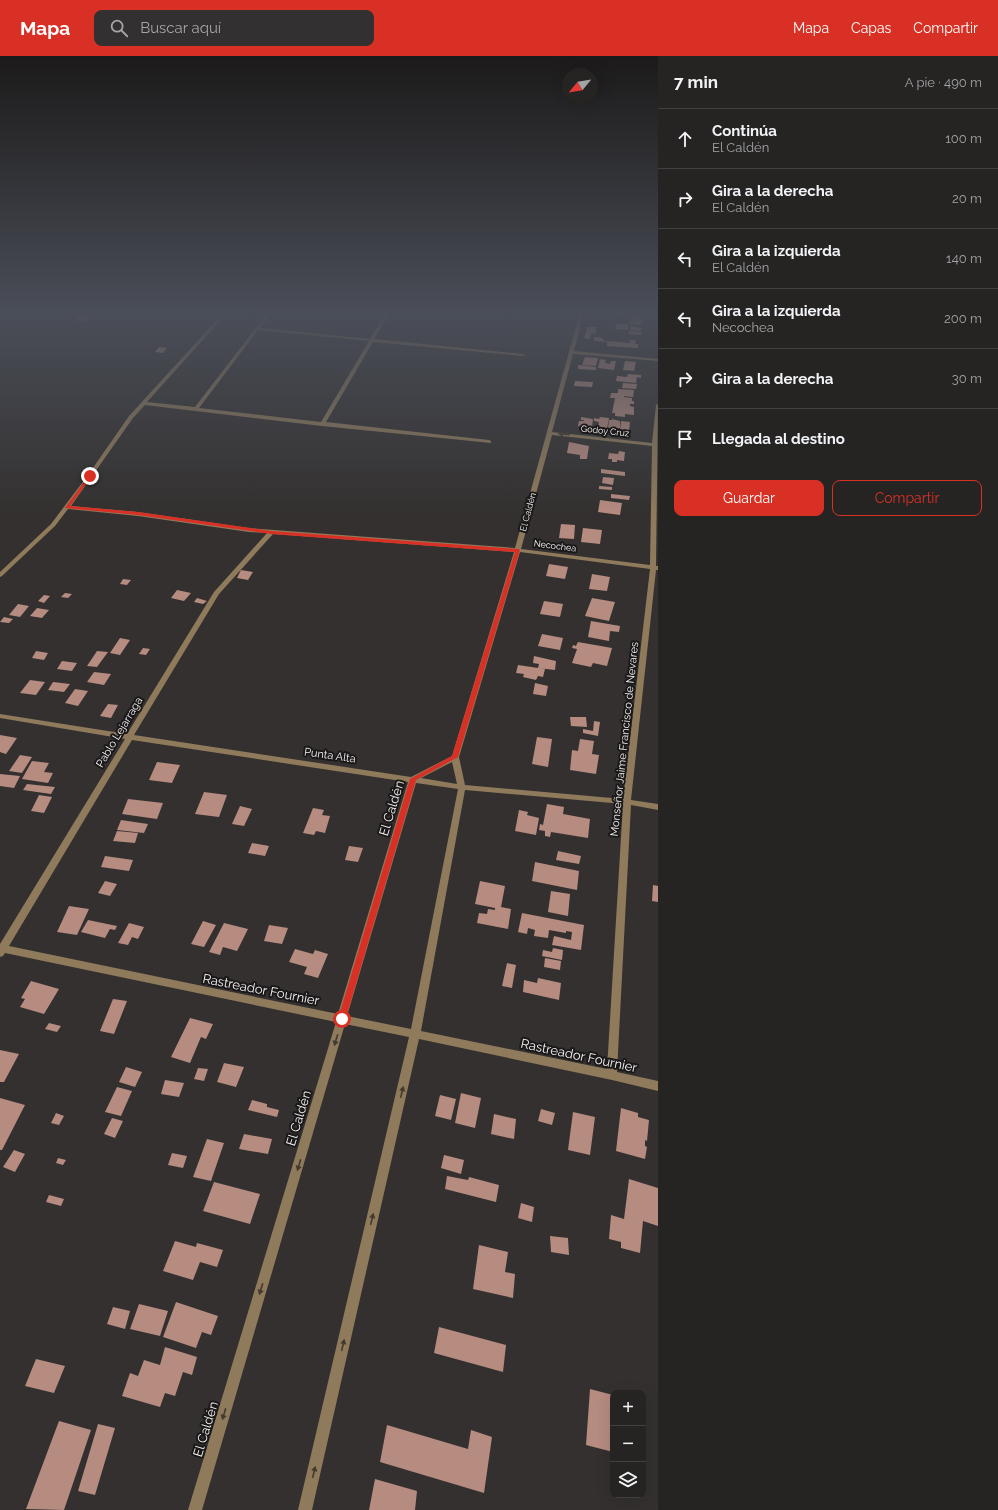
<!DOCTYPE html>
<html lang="es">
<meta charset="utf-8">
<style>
:root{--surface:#262423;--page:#323030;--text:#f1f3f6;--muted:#a4a4a6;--line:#424141;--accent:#d93025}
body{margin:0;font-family:Raleway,sans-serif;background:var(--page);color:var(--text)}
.controls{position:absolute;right:12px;bottom:12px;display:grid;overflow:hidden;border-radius:8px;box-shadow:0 4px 16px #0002}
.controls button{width:36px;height:36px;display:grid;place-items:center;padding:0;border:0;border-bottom:1px solid var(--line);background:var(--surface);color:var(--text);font:20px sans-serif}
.compass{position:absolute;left:562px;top:12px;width:36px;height:36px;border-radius:50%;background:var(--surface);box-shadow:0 4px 16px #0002;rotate:240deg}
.stop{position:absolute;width:12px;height:12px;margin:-9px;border:3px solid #d93025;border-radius:50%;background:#fff}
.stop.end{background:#d93025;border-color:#fff;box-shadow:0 1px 4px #0008}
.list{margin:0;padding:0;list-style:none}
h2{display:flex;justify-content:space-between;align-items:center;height:52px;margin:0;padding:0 16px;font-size:17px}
h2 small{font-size:13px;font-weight:400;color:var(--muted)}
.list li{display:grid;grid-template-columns:26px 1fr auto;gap:12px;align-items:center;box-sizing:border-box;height:60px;padding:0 16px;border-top:1px solid var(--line)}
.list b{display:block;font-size:15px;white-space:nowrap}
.list p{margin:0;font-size:13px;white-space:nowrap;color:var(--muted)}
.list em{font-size:13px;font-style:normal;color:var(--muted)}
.actions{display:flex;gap:8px;padding:12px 16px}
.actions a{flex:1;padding:9px 0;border:1px solid var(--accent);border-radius:8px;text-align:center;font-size:14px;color:var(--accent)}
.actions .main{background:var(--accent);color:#fff}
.icon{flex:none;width:22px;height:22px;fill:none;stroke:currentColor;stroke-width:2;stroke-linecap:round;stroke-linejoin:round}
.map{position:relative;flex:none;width:658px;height:1454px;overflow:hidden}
header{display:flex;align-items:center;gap:24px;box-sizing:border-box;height:56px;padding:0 20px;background:var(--accent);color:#fff}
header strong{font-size:19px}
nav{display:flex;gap:22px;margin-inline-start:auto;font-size:14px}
.search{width:280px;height:36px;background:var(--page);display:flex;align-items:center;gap:10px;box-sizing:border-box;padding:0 14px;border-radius:8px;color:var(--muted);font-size:15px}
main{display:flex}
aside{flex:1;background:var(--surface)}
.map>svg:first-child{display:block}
.building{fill:#b68b80}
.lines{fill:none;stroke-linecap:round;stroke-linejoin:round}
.street{fill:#8f7a5b;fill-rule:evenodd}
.oneway{fill:#433a2f}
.route{fill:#d93025}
.labels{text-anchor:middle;stroke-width:4;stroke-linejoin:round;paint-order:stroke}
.far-street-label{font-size:9px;fill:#f6f3f3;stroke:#1a1818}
.street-label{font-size:11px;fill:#f6f3f3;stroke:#1a1818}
.near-street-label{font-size:13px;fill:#f6f3f3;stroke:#1a1818}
</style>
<header>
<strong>Mapa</strong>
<div class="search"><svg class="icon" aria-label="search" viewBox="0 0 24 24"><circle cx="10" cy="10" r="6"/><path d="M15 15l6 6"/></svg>Buscar aquí</div>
<nav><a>Mapa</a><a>Capas</a><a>Compartir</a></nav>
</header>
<main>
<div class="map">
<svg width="658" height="1454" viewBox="0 0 658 1454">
<rect width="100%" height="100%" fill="#33302f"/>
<path class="building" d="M85,256l11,1 -9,8 -12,-1z
M616,256l14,1 -1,4 -13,-1z
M632,259l10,1v4l-11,-1z
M630,263l12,1 -1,5 -12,-1z
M616,267l13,1 -1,6 -13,-1z
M631,270l11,2 -1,3 -11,-1z
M587,271h10l-2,7h-4l-1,5 -6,-1z
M629,275l12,1v3l-12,-1z
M594,281l9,1v2l4,1v1l-13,-1z
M629,284h7l-1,4h3v4l-31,-2v-5l23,2z
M159,291l8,1 -4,5 -8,-1z
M585,301l13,1 -2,8 -14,-1z
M600,303l6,1 -1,3 5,1 1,-3h5l-2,9 -16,-2z
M625,305l11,1 -2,9 -11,-1z
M578,309l18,2v3l-18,-1z
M628,318l13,1v3l-4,-1 -1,6 -20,-2 1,-5 10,1z
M575,325l18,1 -1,5 -18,-1z
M623,327l14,1 -1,5 -14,-1z
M618,333l16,1 -1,7 -9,-1v1l8,1v3h2v3h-4v2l4,1v8l-9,-1v3l-10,-1v-3h-3l3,-15h-5l1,-5h7z
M581,361l12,2 -1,8 -14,-1 1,-5h5v-1h-3z
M600,361l9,1 -2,11 -7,-1v3l-3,-1 2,-8 -5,-1v-3l5,1z
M612,363l8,2v7h-12l1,-8h3z
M621,365l9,1 -1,9h-9z
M569,386l20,4 -2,13h-7v-4l-13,-2z
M619,395l6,1 -1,9 -7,-1v2h-5v-3h-4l1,-6 9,1z
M601,413l24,3v4l-24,-3z
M603,421l11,1 -1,7 -11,-2z
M599,430l13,1v3l-13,-1z
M611,438l19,2 -1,4 -18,-2z
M600,444l22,3 -2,12 -22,-3z
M561,468l14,1 -1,14 -15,-1z
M583,472l19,2 -2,14 -19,-2z
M549,508l19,3 -3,12 -19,-3z
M241,514l12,2 -5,8 -11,-2z
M592,518l18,3 -3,14 -18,-2z
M123,523l8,1 -4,5 -7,-1z
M177,534l14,3 -7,8 -13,-3z
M65,537l7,1 -4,4 -7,-1z
M44,539l6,1 -6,7 -6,-2z
M197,542l10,3 -4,3 -9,-2z
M592,542l23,4 -6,19 -24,-5z
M544,545l19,3 -3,13 -20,-3z
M18,548l11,2 -9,11 -11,-2z
M37,552l12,2 -7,8 -12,-2z
M4,561l9,2 -4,4 -9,-1z
M591,565l29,5 -1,6 -9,-1 -1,10 -21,-4z
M542,578l21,4 -3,12 -22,-4z
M120,582l10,2 -10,15 -10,-2z
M578,586l34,6 -5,18 -14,-3 -2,4 -19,-4 5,-14 -5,-1 1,-3 3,1z
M143,592l7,1 -4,6 -7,-1z
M36,595l12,2 -4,7 -12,-2z
M97,595l11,1 -11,15 -10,-1z
M534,600l22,5 -1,9 -17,-2 1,-4 -6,-1z
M62,605l15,2 -5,8 -15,-2z
M518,609l27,4 -2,8 -5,-1 -2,4 -13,-3 1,-3 -8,-1z
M94,616l17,2 -7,11 -17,-3z
M30,624l15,2 -9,13 -16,-2z
M53,626l17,2 -6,8 -16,-2z
M535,627l13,3 -2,10 -13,-2z
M75,633l13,2 -10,15 -13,-3z
M108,648l10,1 -7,13 -11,-2z
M570,661h16l1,10 -16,-1z
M594,665l6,1 -2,14 -15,-3v-4l10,2z
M0,679l17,3 -11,16 -6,-2z
M537,681l15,2 -4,28 -16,-3z
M580,683l14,2 -2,13 7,1 -3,19 -26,-4 2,-20 6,1z
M20,699l12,2 -10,16 -13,-2z
M32,705l17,2 -5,9 9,1 -5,10 -26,-4z
M157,706l23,3 -8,18 -23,-3z
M0,718l20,2 -6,12 -14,-2z
M27,728l28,3 -4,7 -28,-4z
M204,736l23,3 -8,22 -24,-3z
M39,739l13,2 -8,16 -13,-2z
M128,743l35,4 -6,16 -35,-5z
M547,748l17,3 -1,7 27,5 -2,19 -37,-6 -1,5 -5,-1v-5l-6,-1 1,-6 3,1z
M240,750l12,3 -8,17 -12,-2z
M313,752l11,2 -2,5 8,1 -5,17 -9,-2 -2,4 -11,-2z
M519,754l9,2 -1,3 12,3 -3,17 -21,-4z
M121,764l27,4 -4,9 -27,-3z
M117,775l21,2 -3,10 -22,-2z
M252,787l17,3 -4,10 -17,-3z
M349,790l14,2 -5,14 -13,-2z
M558,795l23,5 -2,8 -23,-4z
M105,800l28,4 -4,11 -28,-4z
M535,806l44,9 -2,19 -45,-9z
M105,825l12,3 -7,12 -12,-3z
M480,825l25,5 -4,21 10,2 -3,20 -31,-6 2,-10 8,1 1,-5 7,1v-2l-20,-4z
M653,829l5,1v16l-6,-1z
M551,835l19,3 -2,22 -20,-4z
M69,850l20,3 -12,26 -20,-3z
M522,857l62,12 -3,25 -29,-5 2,-9 17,4 1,-8 -6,-1v2l-17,-3 -1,8 -14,-2 1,-6 -7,-2 -1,6 -9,-2z
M88,864l29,6 -2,4 -5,-1 -5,9 -24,-6z
M203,865l13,4 -12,22 -13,-3z
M129,867l15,4 -6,12 -6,-2 -4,8 -10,-2z
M224,867l24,6 -11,22 -14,-4 -3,8 -11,-3z
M269,869l19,3 -6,16 -18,-3z
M553,892l10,2 -1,10 -20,-4 1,-6 9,2z
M295,893l18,5 2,-4 13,4 -10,24 -14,-4 3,-7 -18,-5z
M545,902l16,3 -1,9 -16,-3z
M507,907l9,2 -4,23 -10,-2z
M538,922l23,5 -2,17 -36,-8 1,-12 13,3z
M31,925l28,8 -15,25 -24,-7 5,-8 -4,-1z
M113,943l14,2 -13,33 -14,-3z
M190,962l23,6 -7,15 -5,-2 -11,26 -19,-6z
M49,967l12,3 -4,6 -12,-3z
M0,994l19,4 -15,28h-4z
M224,1007l20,4 -8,20 -19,-5z
M126,1011l16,5 -7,15 -16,-5z
M198,1012l10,1 -4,12 -10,-2z
M165,1024l19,3 -5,14 -18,-3z
M117,1031l15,4 -11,25 -16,-4z
M461,1037l20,5 -6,30 -20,-5z
M440,1039l16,4 -5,21 -16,-4z
M0,1042l25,7 -23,45h-2z
M252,1044l15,4v3l12,3 -2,7 -29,-7z
M621,1052l17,5v4l11,3 -2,21 -2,-1v6l2,1 -2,12 -29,-8z
M541,1053l14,4 -3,12 -14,-4z
M573,1056l22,5 -5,38 -22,-5z
M56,1057l8,3 -5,9 -8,-2z
M494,1058l22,5 -2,20 -23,-5z
M112,1062l11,3 -8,17 -11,-4z
M244,1078l28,5 -4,15 -29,-5z
M207,1083l17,4 -13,38 -18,-4z
M14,1094l11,4 -10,18 -12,-5z
M172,1097l15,3 -4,12 -15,-3z
M444,1099l20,5 -3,14 -20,-6z
M58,1102l8,2 -3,5 -7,-2z
M447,1120l21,4 1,-3 30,8 -3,17 -51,-13z
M629,1123l29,9v38l-15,-5 -3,32 -19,-5v-6l-12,-3 2,-24 13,4z
M214,1126l46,12 -10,30 -47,-13z
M49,1139l15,4 -3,7 -15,-4z
M521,1147l13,4 -2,15 -14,-4z
M550,1180l18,2 1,17 -18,-3z
M175,1185l21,6 1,-4 26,7 -6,17 -17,-5 -7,18 -30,-9z
M479,1189l29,7 -3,20 10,2 -2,24 -40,-9z
M176,1246l42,14 -7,19 -9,-3 -6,16 -33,-11z
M139,1248l29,7 -8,25 -30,-7z
M113,1251l17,4 -5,18 -18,-5z
M439,1271l67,18 -3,27 -69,-19z
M165,1291l32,10 -5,18 -9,-3 -8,24 -10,-3 -5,14 -38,-11 8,-23 8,3 6,-16 16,5z
M36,1303l29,7 -11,27 -29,-7z
M590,1333l23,6v57l-27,-7z
M59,1365l32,9 -27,80 -38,-1z
M98,1368l17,4 -20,67 -17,-4z
M387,1369l81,24 3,-19 21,7 -8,56 -104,-31z
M375,1423l42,12 -2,19h-46z"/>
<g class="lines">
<path class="street" d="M224,256h4l-81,90 48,5 73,-95h4l-12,16 110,11 16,-27h4l-16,27 149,15 2,1 -2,1 -150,-14 -47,80 163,18 2,1v2l-169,-17 -177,-21 -12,13 -62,88 67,6 111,16 266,20 65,-236h4l-10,39 84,8v2l-85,-7 -21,78 100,11 4,-38 2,-1 -2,162h2v4h-2l-25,230 27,4v6l-27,-5 -14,267 41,9v10l-46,-11 -193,-41 -107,471h-14l111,-473 -64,-13 -143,486h-14l148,-488 -331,-69 -2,3 -3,1v-13l125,-205 -125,-21v-4l127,20 87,-142 53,-59 -18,-1 -111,-16 -70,-7 -13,17 -53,50 -2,1v-5l51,-48 37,-49 41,-59zM258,274l111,11 -48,81 -122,-14zM552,379l100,11 -2,119 -129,-16zM273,478l241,18 -62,204 -41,21 -277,-42 85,-141zM520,496l130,17 -27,230 -158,-14 -6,-28zM132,684l276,42 -70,232 -329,-68zM452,706l5,22 -36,-6zM416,727l42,6 -47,240 -64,-13zM465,734l158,14 -16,265 -186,-38z"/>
</g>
<defs><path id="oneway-solid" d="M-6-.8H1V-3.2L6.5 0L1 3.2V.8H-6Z"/></defs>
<g class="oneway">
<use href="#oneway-solid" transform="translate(564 378) rotate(-174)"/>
<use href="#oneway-solid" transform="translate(336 984) rotate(107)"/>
<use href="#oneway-solid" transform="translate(402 1036) rotate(-77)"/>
<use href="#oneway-solid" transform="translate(299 1109) rotate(107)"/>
<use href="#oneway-solid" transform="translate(372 1163) rotate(-77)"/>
<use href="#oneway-solid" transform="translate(261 1233) rotate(107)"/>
<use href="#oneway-solid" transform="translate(343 1289) rotate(-77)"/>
<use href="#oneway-solid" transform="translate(224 1358) rotate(107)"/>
<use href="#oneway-solid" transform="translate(314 1416) rotate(-77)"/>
</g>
<linearGradient id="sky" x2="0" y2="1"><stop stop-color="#1c1a1a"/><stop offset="0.56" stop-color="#4a4e58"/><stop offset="1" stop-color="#4a4e58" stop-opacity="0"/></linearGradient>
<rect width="658" height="459" fill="url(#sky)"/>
<path class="route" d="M90,418l2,2 -22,30 68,6 133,19 247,18 2,1 -62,207 -42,23 -71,241 -3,1 -4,-3 72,-240 42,-23 63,-204 -244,-18 -133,-19 -73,-7z"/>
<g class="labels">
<g class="far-street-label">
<text transform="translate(605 375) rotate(6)" y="3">Godoy Cruz</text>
<text transform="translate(528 456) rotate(-75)" y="3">El Caldén</text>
<text transform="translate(555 490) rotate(7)" y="3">Necochea</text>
</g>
<g class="street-label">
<text transform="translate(119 676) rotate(-59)" y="4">Pablo Lejarraga</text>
<text transform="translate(624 683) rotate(-84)" y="4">Monseñor Jaime Francisco de Nevares</text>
<text transform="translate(330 699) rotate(8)" y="4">Punta Alta</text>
</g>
<g class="near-street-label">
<text transform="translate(391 752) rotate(-73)" y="5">El Caldén</text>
<text transform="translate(261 933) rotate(11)" y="5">Rastreador Fournier</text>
<text transform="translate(579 999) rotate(12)" y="5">Rastreador Fournier</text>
<text transform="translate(298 1062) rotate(-73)" y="5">El Caldén</text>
<text transform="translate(205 1373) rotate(-73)" y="5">El Caldén</text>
</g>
</g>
</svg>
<div class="controls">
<button>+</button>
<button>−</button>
<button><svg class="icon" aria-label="layers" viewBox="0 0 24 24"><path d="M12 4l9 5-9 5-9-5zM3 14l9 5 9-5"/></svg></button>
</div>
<svg class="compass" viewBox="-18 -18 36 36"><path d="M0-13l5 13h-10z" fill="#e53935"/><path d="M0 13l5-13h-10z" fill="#a4a4a6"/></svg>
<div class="stop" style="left:342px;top:963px"></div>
<div class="stop end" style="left:90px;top:420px"></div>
</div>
<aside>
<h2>7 min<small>A pie · 490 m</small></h2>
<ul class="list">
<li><svg class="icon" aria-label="ahead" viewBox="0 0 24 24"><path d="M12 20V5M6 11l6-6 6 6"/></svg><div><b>Continúa</b><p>El Caldén</p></div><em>100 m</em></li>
<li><svg class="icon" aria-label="right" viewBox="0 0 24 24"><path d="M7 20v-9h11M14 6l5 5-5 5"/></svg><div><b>Gira a la derecha</b><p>El Caldén</p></div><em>20 m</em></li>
<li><svg class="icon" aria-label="left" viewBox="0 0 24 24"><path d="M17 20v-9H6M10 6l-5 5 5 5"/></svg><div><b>Gira a la izquierda</b><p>El Caldén</p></div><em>140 m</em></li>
<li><svg class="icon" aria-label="left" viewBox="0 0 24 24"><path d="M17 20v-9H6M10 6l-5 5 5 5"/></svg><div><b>Gira a la izquierda</b><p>Necochea</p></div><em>200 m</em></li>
<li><svg class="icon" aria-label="right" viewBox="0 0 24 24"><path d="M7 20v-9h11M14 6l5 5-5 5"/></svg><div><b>Gira a la derecha</b></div><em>30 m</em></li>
<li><svg class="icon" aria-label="arrive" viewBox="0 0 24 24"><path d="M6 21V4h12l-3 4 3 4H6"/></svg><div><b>Llegada al destino</b></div></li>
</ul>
<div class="actions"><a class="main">Guardar</a><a>Compartir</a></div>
</aside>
</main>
